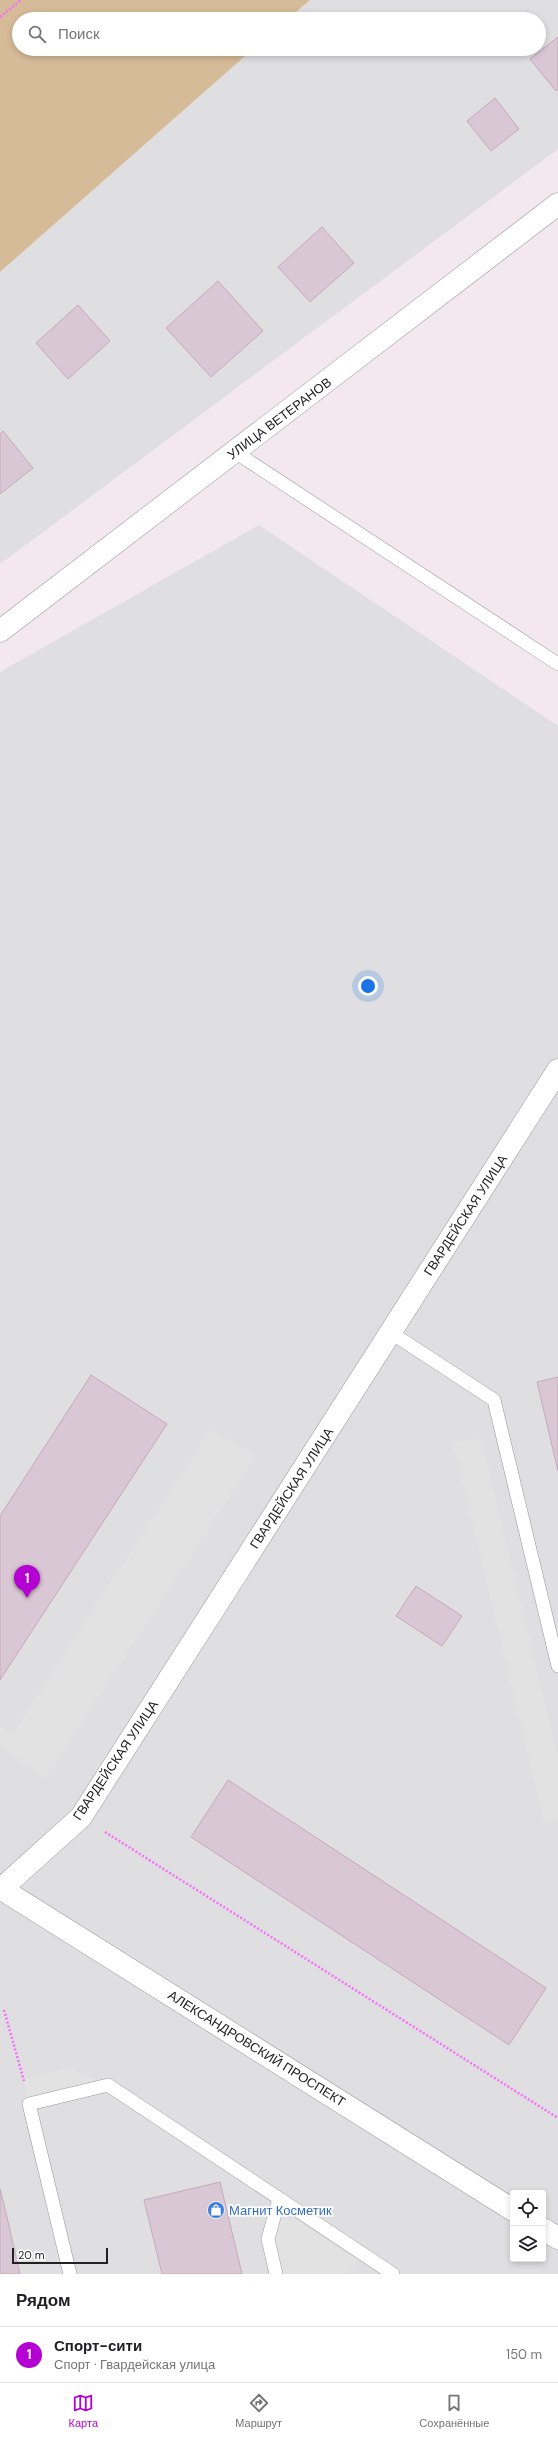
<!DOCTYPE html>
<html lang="ru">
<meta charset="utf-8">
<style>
:root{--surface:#fff;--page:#f2f2f2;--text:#202124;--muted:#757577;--line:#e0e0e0;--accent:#b500d3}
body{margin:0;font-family:"DM Sans",sans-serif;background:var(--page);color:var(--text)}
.controls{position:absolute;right:12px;bottom:12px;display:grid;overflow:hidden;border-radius:4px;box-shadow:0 2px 6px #0003}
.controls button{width:36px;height:36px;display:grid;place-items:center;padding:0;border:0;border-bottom:1px solid var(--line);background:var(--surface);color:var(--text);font:20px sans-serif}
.scale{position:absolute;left:12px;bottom:10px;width:96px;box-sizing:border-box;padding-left:4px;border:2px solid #222;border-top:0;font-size:11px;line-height:14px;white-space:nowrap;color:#222;-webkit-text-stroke:3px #fff;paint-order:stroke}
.you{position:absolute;left:368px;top:986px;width:14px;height:14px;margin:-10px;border:3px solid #fff;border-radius:50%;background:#1a73e8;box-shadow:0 0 0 6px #1a73e833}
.badge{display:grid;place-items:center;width:26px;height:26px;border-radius:50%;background:var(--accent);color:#fff;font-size:13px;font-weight:700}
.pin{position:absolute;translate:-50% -33px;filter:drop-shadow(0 1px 2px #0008)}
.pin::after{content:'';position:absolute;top:21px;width:14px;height:12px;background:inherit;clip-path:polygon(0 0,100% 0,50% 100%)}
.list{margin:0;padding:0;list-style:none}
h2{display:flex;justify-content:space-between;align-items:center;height:52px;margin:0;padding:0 16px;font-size:17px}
h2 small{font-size:13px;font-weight:400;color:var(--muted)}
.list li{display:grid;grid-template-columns:26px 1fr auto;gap:12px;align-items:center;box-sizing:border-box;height:56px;padding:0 16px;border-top:1px solid var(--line)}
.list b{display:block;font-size:15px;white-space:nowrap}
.list p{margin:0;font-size:13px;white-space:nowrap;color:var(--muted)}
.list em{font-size:13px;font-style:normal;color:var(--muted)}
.icon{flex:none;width:22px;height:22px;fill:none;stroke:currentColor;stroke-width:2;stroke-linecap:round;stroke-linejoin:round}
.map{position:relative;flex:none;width:558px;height:2274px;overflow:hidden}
.search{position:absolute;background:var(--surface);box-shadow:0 2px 6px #0003;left:12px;right:12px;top:12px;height:44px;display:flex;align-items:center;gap:10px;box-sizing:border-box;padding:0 14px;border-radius:22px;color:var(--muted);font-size:15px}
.sheet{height:108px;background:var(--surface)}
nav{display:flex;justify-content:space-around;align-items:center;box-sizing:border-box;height:56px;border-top:1px solid var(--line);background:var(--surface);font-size:11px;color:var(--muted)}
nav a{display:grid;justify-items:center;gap:2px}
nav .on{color:var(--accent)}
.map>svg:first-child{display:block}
.residential{fill:#dfdee0;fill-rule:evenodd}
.forest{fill:#d6bb98}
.parking{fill:#e2e2e2}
.building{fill:#dac7d5;stroke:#c6a8bd}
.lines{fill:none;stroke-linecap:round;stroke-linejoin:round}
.service-casing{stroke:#999;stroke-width:14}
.minor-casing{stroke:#999;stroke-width:23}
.path{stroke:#f96cff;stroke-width:2.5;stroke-dasharray:2 2;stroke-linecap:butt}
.service{stroke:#fff;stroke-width:13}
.minor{stroke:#fff;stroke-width:22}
.labels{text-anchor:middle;stroke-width:3.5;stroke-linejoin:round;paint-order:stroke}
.street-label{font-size:13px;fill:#222;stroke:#fff}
.shop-label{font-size:13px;fill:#366cbe;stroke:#fff;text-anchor:start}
</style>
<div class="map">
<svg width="558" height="2274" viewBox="0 0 558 2274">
<rect width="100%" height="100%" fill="#f3e8ed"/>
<path class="residential" d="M310,0h248v149l-558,415v-292l253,-223h286v-30h-251z
M259,525l299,201v1548h-558v-1602zM513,2193h30v66h-30z"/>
<path class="forest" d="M0,0h310l-22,19h-269v30h234l-253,223z"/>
<path class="parking" d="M211,1428l44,29 -209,321 -46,-32v-18l12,6z
M481,1437l77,320v62l-14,3 -91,-379z
M69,2067l39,18 -79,19 -6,-25z
M279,2199l85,55 -16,20h-72l-8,-35z"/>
<path class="building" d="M558,37v52l-2,2 -26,-32z
M495,98l24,31 -28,22 -24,-30z
M322,227l32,36 -44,39 -32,-35z
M218,281l45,50 -52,46 -45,-49z
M78,305l32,36 -42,38 -32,-36z
M3,431l30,37 -33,26v-60z
M91,1375l76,49 -167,256v-164z
M558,1377v94l-21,-89z
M416,1586l46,30 -20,30 -46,-30z
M228,1780l318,208 -37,57 -318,-208z
M220,2182l22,92h-80l-18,-74z
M0,2189l7,28 13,57h-20z"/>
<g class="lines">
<g class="service-casing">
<path id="service" d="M235,452l323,212
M390,1332l104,68 64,266
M70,2274l-41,-170 79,-19 285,189
M276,2274l-8,-35 11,-40"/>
</g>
<g class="minor-casing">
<path id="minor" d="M0,631l558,-427
M0,1888l513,322
M0,1890l81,-73 477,-747
M543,2229l15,9"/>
</g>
<path class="path" d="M0,17l21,-17
M105,1832l453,286
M4,2010l20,71"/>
<use href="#service" class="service"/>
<use href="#minor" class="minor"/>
</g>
<defs>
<g id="shop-disc" transform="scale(0.9)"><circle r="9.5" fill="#3f7fe0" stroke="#fff"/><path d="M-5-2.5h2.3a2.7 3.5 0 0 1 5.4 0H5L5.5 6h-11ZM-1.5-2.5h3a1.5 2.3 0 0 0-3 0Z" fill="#fff"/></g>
</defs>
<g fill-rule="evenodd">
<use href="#shop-disc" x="216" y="2210"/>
</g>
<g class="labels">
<g class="street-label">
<text transform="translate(279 418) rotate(-37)" y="5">УЛИЦА ВЕТЕРАНОВ</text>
<text transform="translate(465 1215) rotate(-57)" y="5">ГВАРДЕЙСКАЯ УЛИЦА</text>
<text transform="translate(291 1488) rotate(-57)" y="5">ГВАРДЕЙСКАЯ УЛИЦА</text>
<text transform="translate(115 1760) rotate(-56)" y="5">ГВАРДЕЙСКАЯ УЛИЦА</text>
<text transform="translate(257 2048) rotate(32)" y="5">АЛЕКСАНДРОВСКИЙ ПРОСПЕКТ</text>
</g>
<g class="shop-label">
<text x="229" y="2215">Магнит Косметик</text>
</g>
</g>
</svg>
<div class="controls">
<button><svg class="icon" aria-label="locate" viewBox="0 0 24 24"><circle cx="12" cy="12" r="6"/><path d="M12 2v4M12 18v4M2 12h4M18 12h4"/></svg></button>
<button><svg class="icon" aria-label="layers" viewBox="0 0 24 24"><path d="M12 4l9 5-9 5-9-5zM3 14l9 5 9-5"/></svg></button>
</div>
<div class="scale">20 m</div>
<div class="you"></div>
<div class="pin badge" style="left:27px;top:1598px">1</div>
<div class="search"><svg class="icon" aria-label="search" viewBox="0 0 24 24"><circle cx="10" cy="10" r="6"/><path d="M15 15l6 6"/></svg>Поиск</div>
</div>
<section class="sheet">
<h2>Рядом<small></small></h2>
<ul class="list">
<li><span class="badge">1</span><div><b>Спорт-сити</b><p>Спорт · Гвардейская улица</p></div><em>150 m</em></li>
</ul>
</section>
<nav>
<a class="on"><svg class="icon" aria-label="map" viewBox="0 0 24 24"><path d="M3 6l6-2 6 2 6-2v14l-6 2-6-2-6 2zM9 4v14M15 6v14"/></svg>Карта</a>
<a><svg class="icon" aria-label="directions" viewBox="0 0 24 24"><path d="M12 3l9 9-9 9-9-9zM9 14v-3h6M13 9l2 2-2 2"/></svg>Маршрут</a>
<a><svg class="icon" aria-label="saved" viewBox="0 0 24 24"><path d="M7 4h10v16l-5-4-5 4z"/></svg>Сохранённые</a>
</nav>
